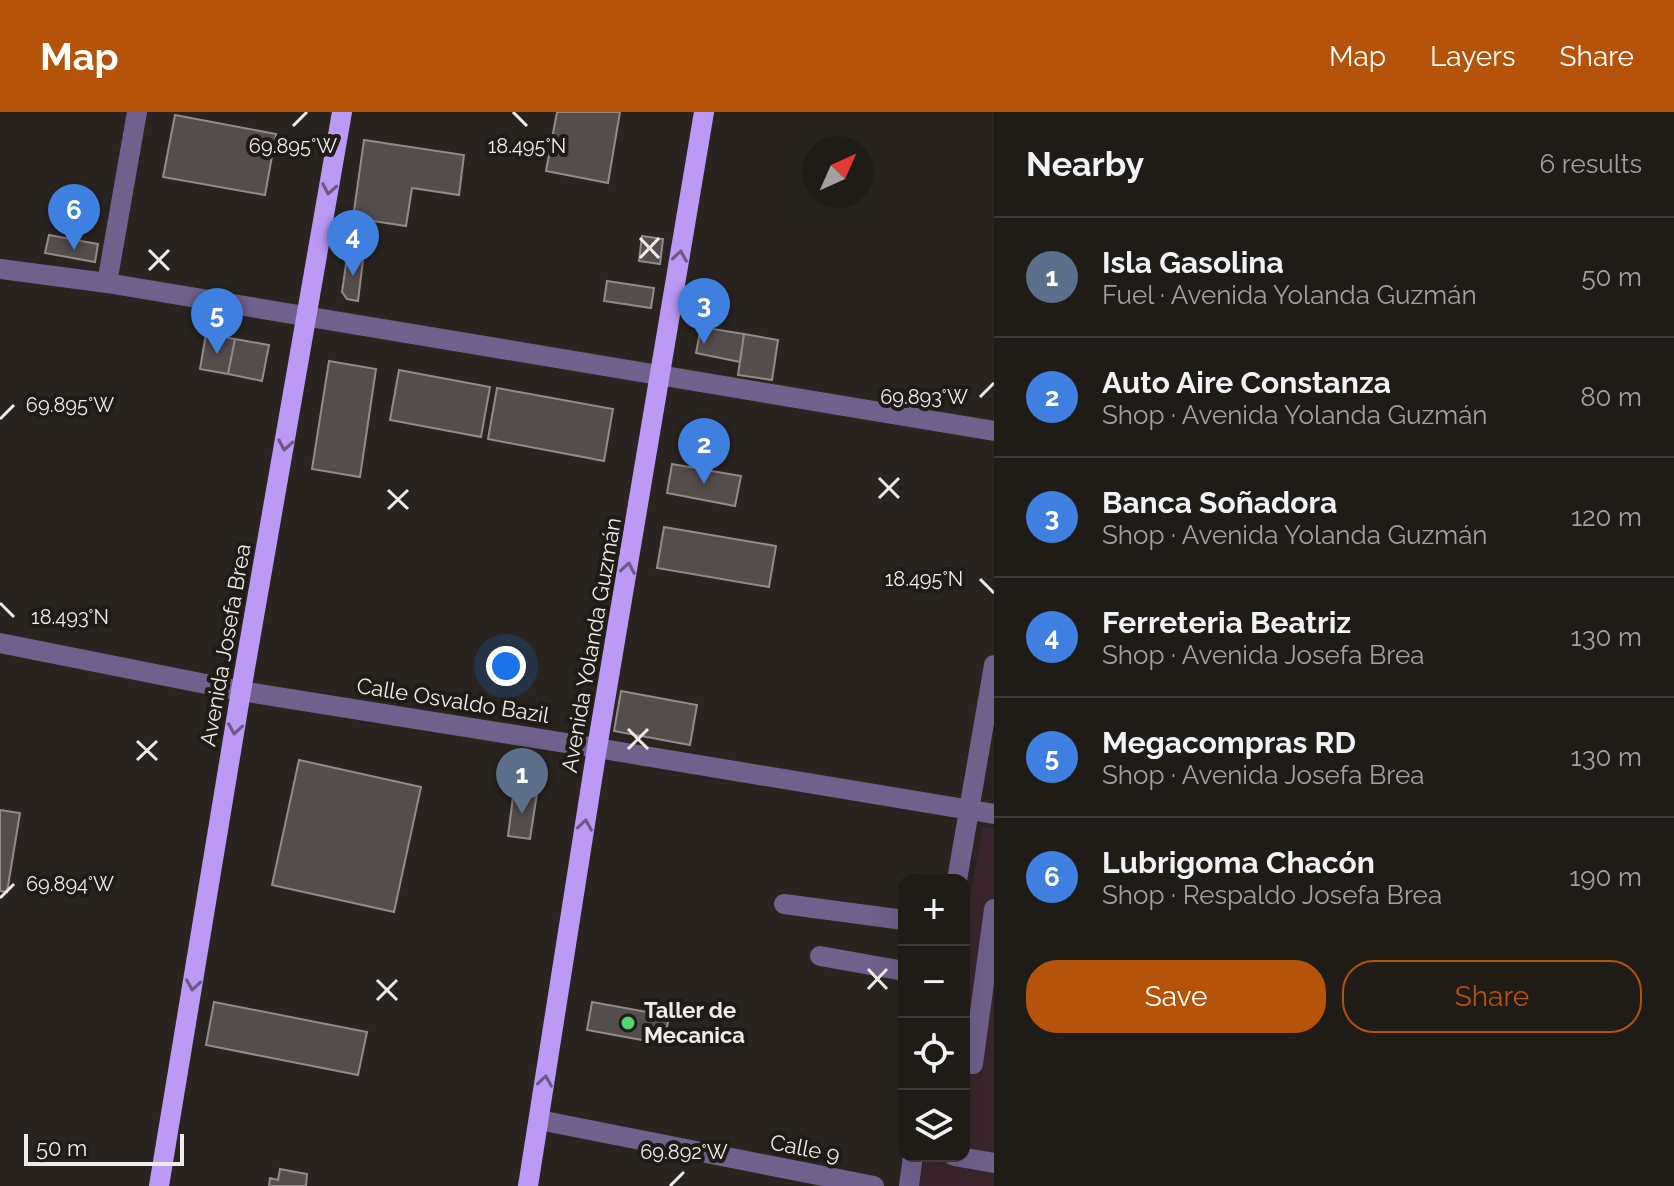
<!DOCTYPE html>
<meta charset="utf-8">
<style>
:root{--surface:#1f1b17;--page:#2c2824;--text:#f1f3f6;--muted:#a1a1a1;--line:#3c3936;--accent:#b45309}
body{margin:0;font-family:Raleway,sans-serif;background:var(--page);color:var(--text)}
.controls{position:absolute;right:24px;bottom:24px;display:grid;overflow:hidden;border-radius:16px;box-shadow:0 8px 32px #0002}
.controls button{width:72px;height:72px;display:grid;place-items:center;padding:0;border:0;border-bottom:2px solid var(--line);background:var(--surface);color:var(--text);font:40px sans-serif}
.compass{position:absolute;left:802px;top:24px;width:72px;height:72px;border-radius:50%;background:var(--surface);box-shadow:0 8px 32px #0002;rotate:45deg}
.scale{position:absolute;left:24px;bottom:20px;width:160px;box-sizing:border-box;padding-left:8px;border:4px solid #efece9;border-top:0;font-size:22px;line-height:28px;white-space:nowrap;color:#efece9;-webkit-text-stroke:6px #1f1b16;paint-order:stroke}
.you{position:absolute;left:506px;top:554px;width:28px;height:28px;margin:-20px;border:6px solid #fff;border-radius:50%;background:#1a73e8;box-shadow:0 0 0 12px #1a73e833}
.badge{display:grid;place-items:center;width:52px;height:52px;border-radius:50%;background:var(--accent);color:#fff;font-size:26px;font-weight:700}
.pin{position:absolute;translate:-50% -66px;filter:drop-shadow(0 2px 4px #0008)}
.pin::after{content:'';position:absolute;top:42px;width:28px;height:24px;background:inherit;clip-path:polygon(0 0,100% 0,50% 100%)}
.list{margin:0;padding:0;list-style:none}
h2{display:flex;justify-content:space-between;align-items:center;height:104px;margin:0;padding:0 32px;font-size:34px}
h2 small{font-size:26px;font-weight:400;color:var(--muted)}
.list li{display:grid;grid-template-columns:52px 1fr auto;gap:24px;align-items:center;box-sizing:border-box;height:120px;padding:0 32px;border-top:2px solid var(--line)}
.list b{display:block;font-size:30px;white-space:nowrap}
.list p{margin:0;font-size:26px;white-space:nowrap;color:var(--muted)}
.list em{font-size:26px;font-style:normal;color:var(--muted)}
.actions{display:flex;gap:16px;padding:24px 32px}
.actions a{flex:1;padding:18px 0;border:2px solid var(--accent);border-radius:32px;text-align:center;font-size:28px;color:var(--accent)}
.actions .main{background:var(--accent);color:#fff}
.icon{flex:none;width:44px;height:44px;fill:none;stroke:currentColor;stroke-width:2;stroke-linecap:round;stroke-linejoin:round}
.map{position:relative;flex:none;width:994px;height:1074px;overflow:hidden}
header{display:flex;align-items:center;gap:48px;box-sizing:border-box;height:112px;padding:0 40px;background:var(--accent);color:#fff}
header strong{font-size:38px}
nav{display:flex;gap:44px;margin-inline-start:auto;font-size:28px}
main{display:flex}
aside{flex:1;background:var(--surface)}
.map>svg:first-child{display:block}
.medical{fill:#39262c}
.building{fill:#554d4c;stroke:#938a89;stroke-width:2}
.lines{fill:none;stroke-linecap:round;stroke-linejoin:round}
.minor{stroke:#6f608c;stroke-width:20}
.major{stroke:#ba9af4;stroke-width:20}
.oneway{stroke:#6c5a85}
.ticks{fill:none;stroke:#efece9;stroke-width:3}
.poi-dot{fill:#53d672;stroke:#1f1b16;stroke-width:3}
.labels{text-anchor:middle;stroke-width:8;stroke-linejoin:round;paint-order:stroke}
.street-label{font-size:22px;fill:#efece9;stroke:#1f1b16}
.poi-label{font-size:22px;font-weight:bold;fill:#efece9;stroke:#1f1b16;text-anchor:start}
.ticks-label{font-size:20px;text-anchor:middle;fill:#efece9;stroke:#1f1b16;stroke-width:8;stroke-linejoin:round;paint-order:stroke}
</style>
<header>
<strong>Map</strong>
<nav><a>Map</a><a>Layers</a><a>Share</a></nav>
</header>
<main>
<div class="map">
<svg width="994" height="1074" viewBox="0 0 994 1074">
<rect width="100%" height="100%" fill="#29241f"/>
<path class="medical" d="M983,715l11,1v358h-75l6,-30h39v-222z"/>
<path class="building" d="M557,0h63l-12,71 -62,-12z
M175,3l101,19 -11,61 -102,-18z
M364,28l100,15 -5,40 -47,-7 -6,38 -53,-8z
M49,123l49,9 -3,18 -50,-9z
M642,124l21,3 -3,25 -21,-3z
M347,145l16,3 -5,41 -11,-2 -5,-7z
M607,169l47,7 -3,20 -47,-7z
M701,215l43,7 -4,28 -44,-9z
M206,222l29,5 -7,35 -28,-5z
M744,222l34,6 -6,40 -34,-5z
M235,227l34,6 -7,36 -34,-7z
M329,249l47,8 -16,108 -48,-8z
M399,258l91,17 -9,50 -91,-17z
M497,276l116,21 -9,52 -116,-22z
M672,352l69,12 -6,30 -68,-13z
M664,415l112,19 -7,41 -112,-19z
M621,579l76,14 -7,40 -76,-14z
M299,648l122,27 -27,125 -122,-27z
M514,677l23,4 -7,46 -22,-3z
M0,698l20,3 -13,79 -7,-1z
M214,890l153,30 -9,43 -152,-30z
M592,890l77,14 -5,28 -77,-14z
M280,1057l27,5 -1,12h-37l1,-8 8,2z"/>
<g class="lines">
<path class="minor" d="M0,157l107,14 887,148
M107,171l30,-171
M0,531l241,48 356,57 397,66
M957,768l37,-215
M784,792l120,16
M820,844l84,15
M964,951l9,1 21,-155
M539,1008l335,66
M954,1044l40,7
M909,1074l4,-30"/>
<path class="major" d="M159,1074l82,-495 101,-579
M528,1074l69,-438 107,-636"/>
</g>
<defs><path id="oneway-chevron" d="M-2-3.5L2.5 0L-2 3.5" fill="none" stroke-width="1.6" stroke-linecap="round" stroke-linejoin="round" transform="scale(2)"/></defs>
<g class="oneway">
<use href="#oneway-chevron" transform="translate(329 77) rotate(100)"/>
<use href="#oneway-chevron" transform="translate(680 144) rotate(-81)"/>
<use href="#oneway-chevron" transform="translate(285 333) rotate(100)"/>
<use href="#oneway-chevron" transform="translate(628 456) rotate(-80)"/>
<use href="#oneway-chevron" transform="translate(235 617) rotate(99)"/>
<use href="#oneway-chevron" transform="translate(585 713) rotate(-81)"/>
<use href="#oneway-chevron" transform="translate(193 873) rotate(99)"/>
<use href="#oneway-chevron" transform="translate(545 969) rotate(-81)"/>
</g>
<path class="ticks" d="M513,0l14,14M293,14l14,-14M640,126l19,20M149,138l20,20M640,146l19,-20M149,158l20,-20M980,285l14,-14M0,307l14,-14M879,366l20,20M388,378l20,19M879,386l20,-20M388,397l20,-19M980,467l14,14M0,491l14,14M628,617l20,20M137,629l20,19M628,637l20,-20M137,648l20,-19M0,786l14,-14M868,857l19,20M377,868l20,20M868,877l19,-20M377,888l20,-20M670,1074l14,-14"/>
<circle class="poi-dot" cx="628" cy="911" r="8"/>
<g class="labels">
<g class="street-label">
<text transform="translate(225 533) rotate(-80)" y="8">Avenida Josefa Brea</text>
<text transform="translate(591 533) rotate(-80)" y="8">Avenida Yolanda Guzmán</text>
<text transform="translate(453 588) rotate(9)" y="8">Calle Osvaldo Bazil</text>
<text transform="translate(805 1036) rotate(11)" y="8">Calle 9</text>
</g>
<g class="poi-label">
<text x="644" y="906">Taller de<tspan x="644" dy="25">Mecanica</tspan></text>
</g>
</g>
<g class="ticks-label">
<text x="293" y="41">69.895°W</text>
<text x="527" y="41">18.495°N</text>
<text x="924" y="292">69.893°W</text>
<text x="70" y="300">69.895°W</text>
<text x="924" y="474">18.495°N</text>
<text x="70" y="512">18.493°N</text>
<text x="70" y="779">69.894°W</text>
<text x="684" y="1047">69.892°W</text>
</g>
</svg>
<div class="controls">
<button>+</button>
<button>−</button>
<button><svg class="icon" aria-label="locate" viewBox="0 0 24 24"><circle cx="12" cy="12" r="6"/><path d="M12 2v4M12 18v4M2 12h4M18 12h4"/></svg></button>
<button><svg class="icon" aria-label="layers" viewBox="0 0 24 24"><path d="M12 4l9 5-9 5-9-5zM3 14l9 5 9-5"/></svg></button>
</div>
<svg class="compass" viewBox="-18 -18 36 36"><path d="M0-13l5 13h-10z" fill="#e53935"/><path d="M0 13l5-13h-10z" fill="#a1a1a1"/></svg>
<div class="scale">50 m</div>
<div class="you"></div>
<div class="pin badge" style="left:522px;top:702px;background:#5c6f8a">1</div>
<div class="pin badge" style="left:704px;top:372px;background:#3f7fe0">2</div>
<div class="pin badge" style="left:704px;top:232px;background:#3f7fe0">3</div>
<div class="pin badge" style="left:353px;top:164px;background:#3f7fe0">4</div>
<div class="pin badge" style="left:217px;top:242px;background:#3f7fe0">5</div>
<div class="pin badge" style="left:74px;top:138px;background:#3f7fe0">6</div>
</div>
<aside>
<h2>Nearby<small>6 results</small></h2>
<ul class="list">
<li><span class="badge" style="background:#5c6f8a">1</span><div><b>Isla Gasolina</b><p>Fuel · Avenida Yolanda Guzmán</p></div><em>50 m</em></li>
<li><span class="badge" style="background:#3f7fe0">2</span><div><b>Auto Aire Constanza</b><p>Shop · Avenida Yolanda Guzmán</p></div><em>80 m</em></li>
<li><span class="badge" style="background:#3f7fe0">3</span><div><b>Banca Soñadora</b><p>Shop · Avenida Yolanda Guzmán</p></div><em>120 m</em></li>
<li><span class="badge" style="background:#3f7fe0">4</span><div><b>Ferreteria Beatriz</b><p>Shop · Avenida Josefa Brea</p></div><em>130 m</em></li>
<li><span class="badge" style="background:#3f7fe0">5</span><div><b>Megacompras RD</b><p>Shop · Avenida Josefa Brea</p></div><em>130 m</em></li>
<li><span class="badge" style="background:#3f7fe0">6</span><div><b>Lubrigoma Chacón</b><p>Shop · Respaldo Josefa Brea</p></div><em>190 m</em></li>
</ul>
<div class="actions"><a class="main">Save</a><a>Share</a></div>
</aside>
</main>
